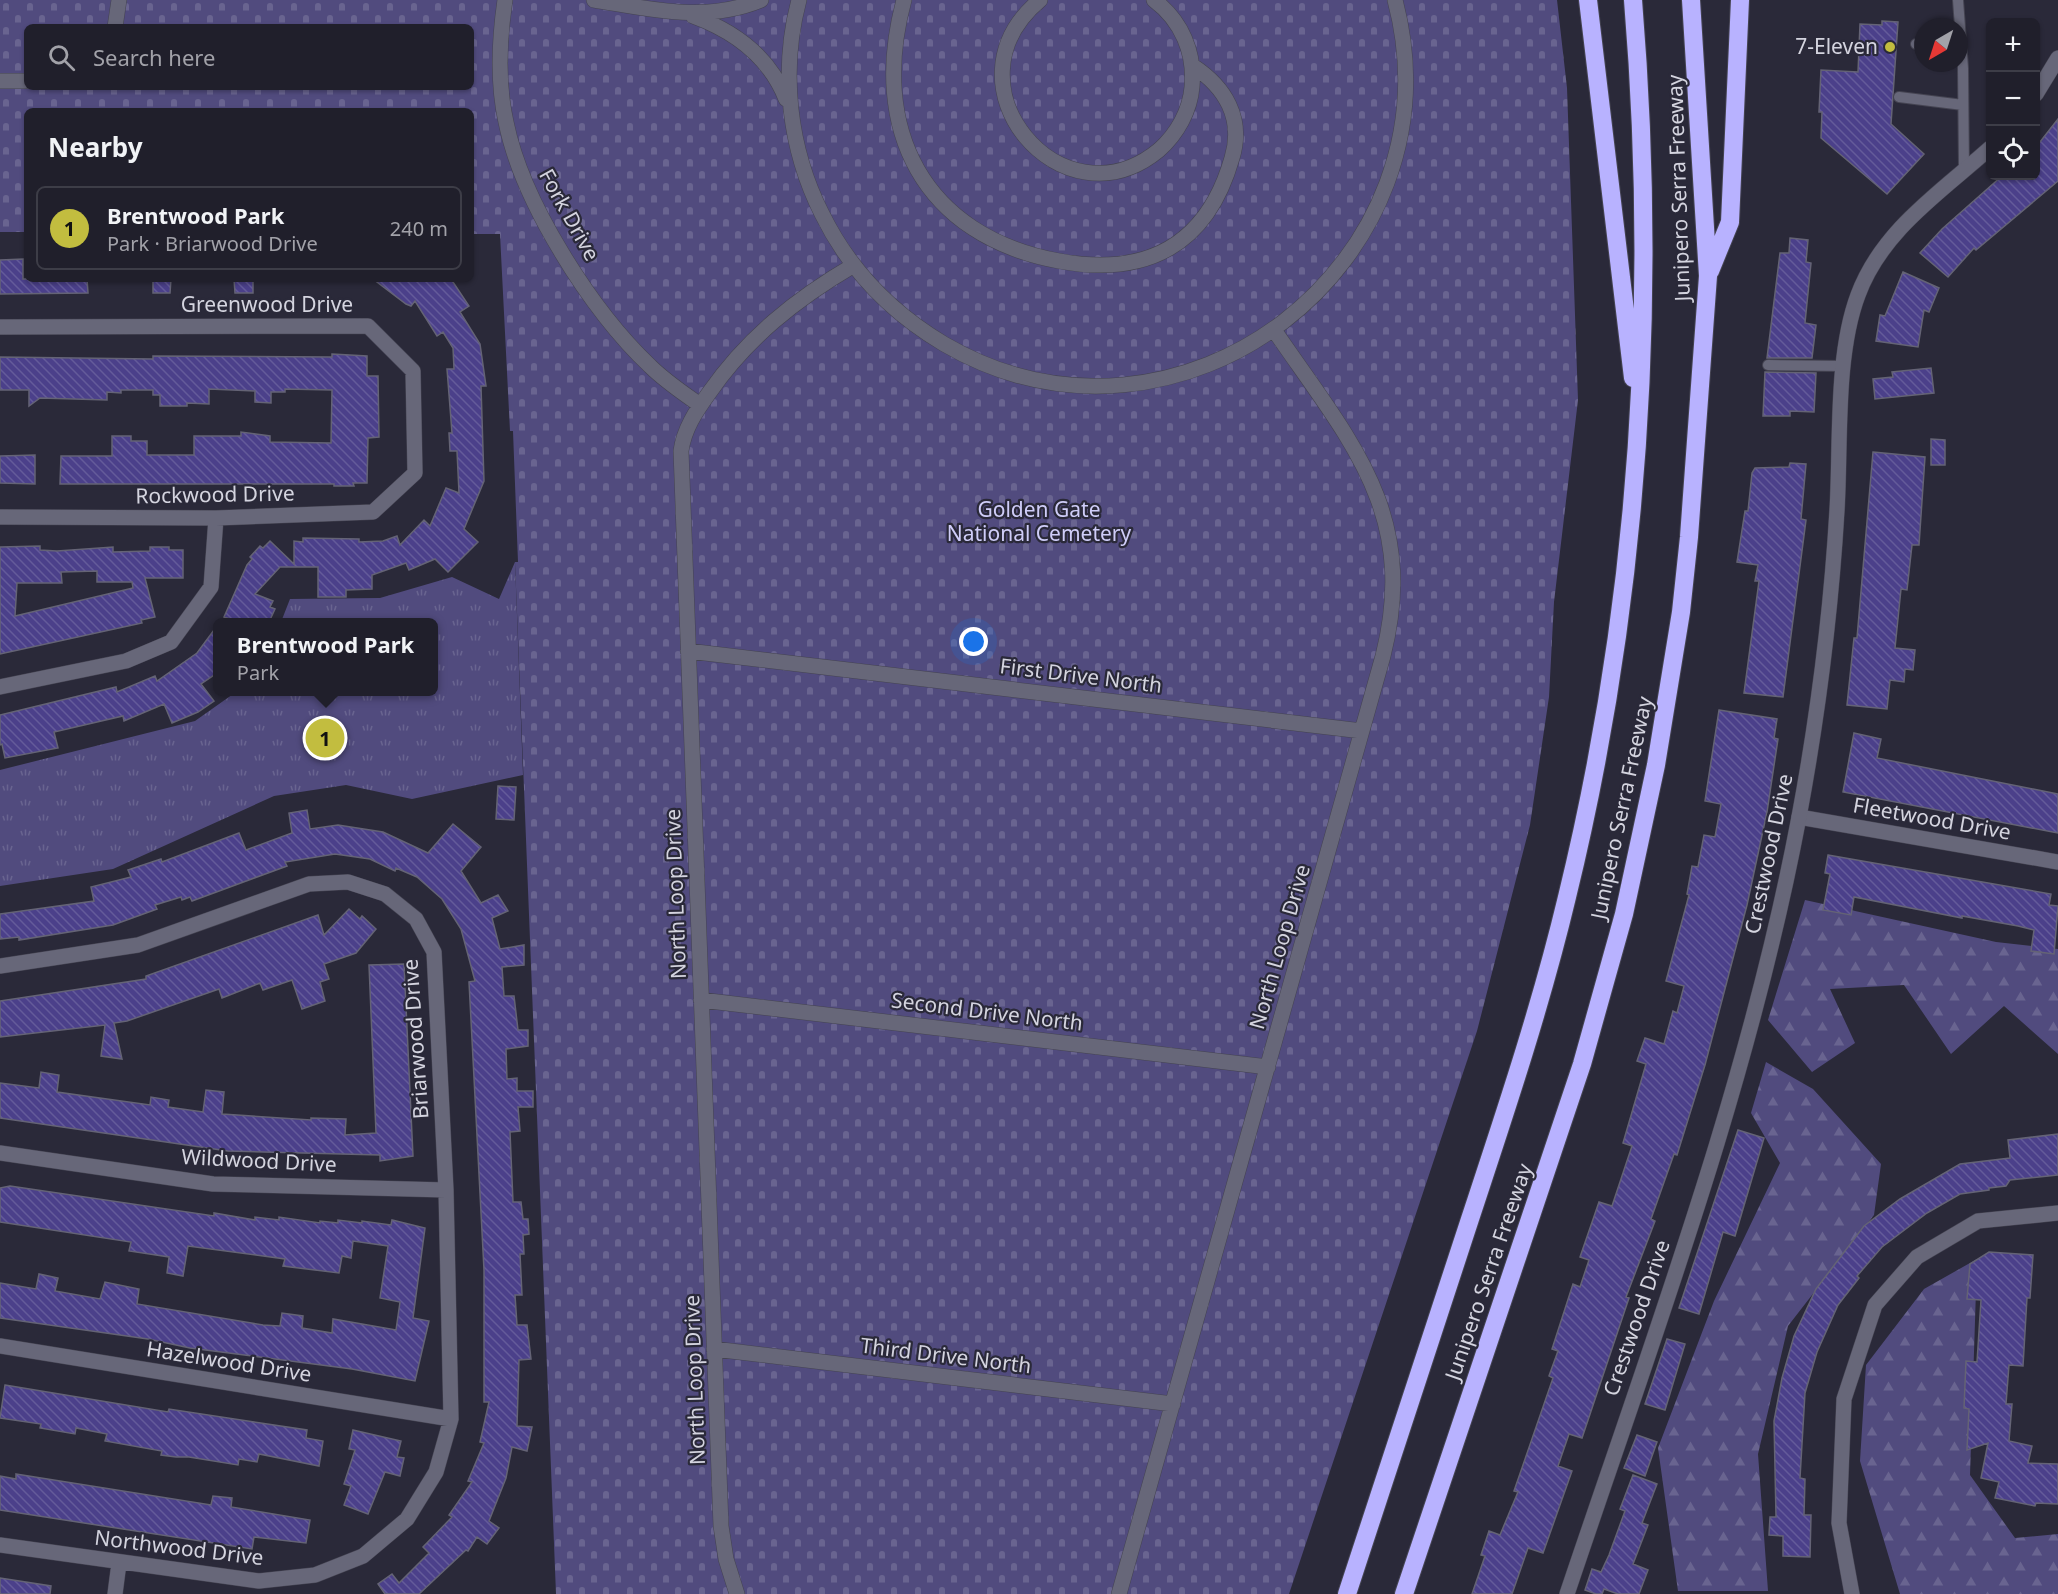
<!DOCTYPE html>
<meta charset="utf-8">
<style>
:root{--surface:#201f2b;--page:#2d2c37;--text:#f1f3f6;--muted:#a2a2a9;--line:#3d3d47;--accent:#c2bd3f}
body{margin:0;font-family:"Noto Sans",sans-serif;background:var(--page);color:var(--text)}
.controls{position:absolute;right:18px;top:18px;display:grid;overflow:hidden;border-radius:9px;box-shadow:0 2px 4px #0004}
.controls button{width:54px;height:54px;display:grid;place-items:center;padding:0;border:0;border-bottom:2px solid var(--line);background:var(--surface);color:var(--text);font:30px sans-serif}
.compass{position:absolute;left:1914px;top:18px;width:54px;height:54px;border-radius:50%;background:var(--surface);box-shadow:0 2px 4px #0004;rotate:219deg}
.you{position:absolute;left:974px;top:642px;width:21px;height:21px;margin:-15px;border:4px solid #fff;border-radius:50%;background:#1a73e8;box-shadow:0 0 0 9px #1a73e833}
.badge{display:grid;place-items:center;width:39px;height:39px;border-radius:50%;background:var(--accent);color:#111;font-size:20px;font-weight:700}
.pin{position:absolute;translate:-50% -50%;border:3px solid #fff;box-shadow:0 2px 6px #0006}
.popup{position:absolute;left:213px;top:618px;width:225px;height:78px;box-sizing:border-box;display:grid;place-content:center;border-radius:9px;background:var(--surface);filter:drop-shadow(0 2px 4px #0005);font-size:20px;white-space:nowrap;color:var(--muted)}
.popup b{font-size:22px;color:var(--text)}
.popup::after{content:'';position:absolute;left:50%;top:100%;margin-left:-12px;border:12px solid transparent;border-top-color:var(--surface)}
.list{margin:0;padding:0;list-style:none}
h2{display:flex;justify-content:space-between;align-items:center;height:78px;margin:0;padding:0 24px;font-size:26px}
h2 small{font-size:20px;font-weight:400;color:var(--muted)}
.list li{display:grid;grid-template-columns:39px 1fr auto;gap:18px;align-items:center;box-sizing:border-box;height:84px;margin:0 12px 12px;padding:0 12px;border:2px solid var(--line);border-radius:9px}
.list b{display:block;font-size:22px;white-space:nowrap}
.list p{margin:0;font-size:20px;white-space:nowrap;color:var(--muted)}
.list em{font-size:20px;font-style:normal;color:var(--muted)}
.icon{flex:none;width:33px;height:33px;fill:none;stroke:currentColor;stroke-width:2;stroke-linecap:round;stroke-linejoin:round}
.map{position:relative;flex:none;width:2058px;height:1594px;overflow:hidden}
.search{position:absolute;background:var(--surface);box-shadow:0 2px 4px #0004;left:24px;top:24px;width:450px;height:66px;display:flex;align-items:center;gap:15px;box-sizing:border-box;padding:0 21px;border-radius:9px;color:var(--muted);font-size:22px}
.panel{position:absolute;background:var(--surface);box-shadow:0 2px 4px #0004;left:24px;top:108px;width:450px;height:174px;border-radius:9px}
.map>svg:first-child{display:block}
.forest{fill:url(#forest-firs)}
.cemetery{fill:url(#cemetery-stones);fill-rule:evenodd}
.park{fill:url(#park-tufts)}
.building{fill:url(#building-back-hatch);stroke:#646375;stroke-width:1.5;fill-rule:evenodd}
.lines{fill:none;stroke-linecap:round;stroke-linejoin:round}
.lane-casing{stroke:#454452;stroke-width:12}
.street-casing{stroke:#454452;stroke-width:16}
.secondary-casing{stroke:#454452;stroke-width:16}
.highway-casing{stroke:#454452;stroke-width:20}
.lane{stroke:#676779;stroke-width:10}
.street{stroke:#676779;stroke-width:15}
.secondary{stroke:#676779;stroke-width:15}
.highway{stroke:#b8b2ff;stroke-width:18}
.poi-dot{fill:#c2bd3f;stroke:#2a2939;stroke-width:2}
.labels{text-anchor:middle;stroke-width:4.5;stroke-linejoin:round;paint-order:stroke}
.poi-label{font-size:21px;fill:#d4d4df;stroke:#2a2939;text-anchor:end}
.street-label{font-size:21px;fill:#d4d4df;stroke:#2a2939}
.park-label{font-size:21px;fill:#cfcdf8;stroke:#2a2939}
</style>
<div class="map">
<svg width="2058" height="1594" viewBox="0 0 2058 1594">
<defs>
<pattern id="forest-firs" width="22" height="20" patternUnits="userSpaceOnUse" patternTransform="scale(1.5)"><rect width="22" height="20" fill="#514b7e"/><path d="M5 1l3.5 6h-7zM16 11l3.5 6h-7z" fill="#696490"/></pattern>
<pattern id="cemetery-stones" width="16" height="16" patternUnits="userSpaceOnUse" patternTransform="scale(1.5)"><rect width="16" height="16" fill="#514b7e"/><path d="M2 7V4a2 2 0 0 1 4 0v3zM10 15v-3a2 2 0 0 1 4 0v3z" fill="#696490"/></pattern>
<pattern id="park-tufts" width="24" height="20" patternUnits="userSpaceOnUse" patternTransform="scale(1.5)"><rect width="24" height="20" fill="#514b7e"/><path d="M3 7l-1-3M5 7V3M7 7l1-3M15 17l-1-3M17 17v-4M19 17l1-3" fill="none" stroke="#696490"/></pattern>
<pattern id="building-back-hatch" width="6" height="6" patternUnits="userSpaceOnUse" patternTransform="scale(1.5)"><rect width="6" height="6" fill="#4b408a"/><path d="M-1 5l2 2M0 0l6 6M5-1l2 2" fill="none" stroke="#645b9a"/></pattern>
</defs>
<rect width="100%" height="100%" fill="#2a2939"/>
<path class="forest" d="M1805,900l191,42 62,7v105l-54,-48 -53,48 -47,-69 -74,4 25,54 -43,29 -44,-52z
M1766,1062l47,27 68,75 -7,51 -86,111 -30,128 10,137h-90l-20,-143 56,-147 66,-138 -29,-50z
M1977,1259l-7,216 45,63 43,-4v60h-158l-40,-133 6,-96 58,-76z"/>
<path class="cemetery" d="M0,0h1557l10,88 11,312 -24,202 -5,95 -19,128 -53,206 -188,563h-733l-41,-1032h3l-5,-131h-3l-10,-197h-29v-123h-444v121h-27zM27,27h444v60h-444z"/>
<path class="park" d="M515,562l8,213 -111,24 -66,-14 -72,11 -161,73 -113,17v-116l195,-49 41,-29h197v-70h-152l9,-23 90,-1 72,-21 47,22z"/>
<path class="building" d="M1882,21l16,1 -7,102 33,30 -37,40 -66,-56 1,-26h-3l2,-42 37,2 2,-48 22,1z
M2058,119v62l-82,69 -2,-2 -26,29 -28,-24 22,-24 60,-53h34v-29z
M1790,238l18,2 -2,22 5,1 -6,60 11,2 -4,33h-45l13,-105h9z
M23,259v20h64l1,14 -88,1v-34z
M1903,272l36,16 -10,24 -5,-2 -6,37 -42,-6 4,-26 5,1z
M153,279h18l-1,14h-17z
M234,279h19v14h-18z
M373,279h78l18,27 -9,6 20,32 6,42h-5l3,95 -20,48 14,13 -30,30 -13,-13 -26,11 -3,-7 -34,12v14l-26,1v7h-28v-30h-38l-25,27 18,7 -3,6 5,2 -6,13h-31l-14,-5 23,-52 5,-6 -2,-2 10,-11 3,2 7,-7 24,23v-23l9,1v-4l56,1v3l24,-1 14,-5 3,9 24,-25 6,6 16,-38 13,5 -2,-42h-7l-1,-18h3l-5,-64h7l-1,-21 -10,-16 -6,4 -22,-35 -4,5 -5,-2z
M332,354l35,2v20h11l1,61 -11,1 -1,45h-14l1,3h-20v-2h-274l1,-28h51v-20h19v5h16v14h47v-19h47v-4l29,4v6l61,1 1,-53 -47,-1v3h-14v11l-16,-1v-11l-46,-2v15l-22,-1v3h-27v-11h-7v-5h-32v3l-14,-1v8l-67,-2 -11,8v-16h-29v-33l153,2v-3l179,1z
M1931,368l3,25 -59,6 -2,-20 20,-2 -1,-5z
M1765,372l51,1 -2,39 -24,-1v5h-27z
M1931,439l14,1v25h-14z
M1873,452l52,5 -6,88h-7l-5,45 -6,-1 -6,59 20,2 -2,20 -8,-1 -1,13 -14,-2 -3,29 -40,-4 7,-67h3z
M35,455v29l-35,-1v-27z
M1790,463l16,1 -5,55 5,1 -23,177 -39,-4 15,-112h-4l3,-16 -21,-3 8,-51h3l4,-38 3,-5 34,-1z
M40,546v4l17,1 56,-4v5l37,-1v-4h19v3h14v28h-38l10,39 -14,3 1,3 -142,31v-107zM97,571v11h35l1,6 -118,28 2,-33h45l-1,-11z
M217,626v47l-16,11 13,17 -16,11 -26,11 -8,-19 -40,17 -1,-5 -69,16 4,16 -53,10 -3,-14 -2,1v-30l116,-28 1,5 38,-16 2,5 40,-28z
M1719,710l58,9 -3,19 4,1 -11,73 -20,93 -42,160 -28,90 -3,-1 -23,65 4,2 -29,76 3,1 -47,140 -13,-4 -11,32 14,5 -29,82 -15,-5 -16,46h-40l13,-38 -4,-1 8,-24 11,4 18,-43 -4,-1 39,-113 -4,-2 9,-25 -6,-2 21,-65 7,3 9,-27 -9,-3 19,-55 13,4 20,-60 -9,-3 23,-79 -9,-3 8,-23 19,6 9,-33 4,2 7,-27 -18,-5 23,-86 -2,-1 5,-28 6,1 6,-32 11,2 6,-33 -16,-3z
M1854,733l27,6 -4,19 181,36v39l-215,-41z
M498,786l18,1 -2,33 -18,-1z
M307,810l3,19 28,-4 45,7 45,21 25,-29 28,23 -20,24 20,32 17,-8 10,16 -16,7 8,31 24,-4v20l-22,2 2,29h10l4,34h10v16l-22,3 1,30 10,-1v13h16v16h-15l2,24 -10,1 3,70h8l2,17h5l1,15 -6,1 1,19h-4l2,41h-7l2,30h10l4,34 -12,1 -2,66 15,1 -5,24 -15,-4 -6,31 -17,43 10,7 -12,16 -10,-7 -9,14 -2,-1 -47,44h-34l-7,-10 14,-10 7,9 30,-30 -6,-6 29,-30 -3,-2 23,-33 -4,-1 16,-38 -4,-1 9,-40h-5v-132l-15,-288 6,-1 -14,-52 -19,-30 -25,-22 -21,-9 -1,3 -25,-12 -35,-5 -50,8 2,4 -95,35 -2,-4 -8,3 -1,-3 -26,8 2,4 -44,16 -94,15v-3l-19,2v-25l94,-13 -3,-14 40,-10 -3,-7 33,-11 1,3 77,-29 7,17 46,-17 -3,-20z
M1828,855l223,39 -2,11 9,1 -4,48 -23,-3 3,-21 -16,-4 -56,-10v2l-108,-21 -3,18 -28,-5 7,-36 -5,-1z
M349,909l11,10 2,-3 14,13 -20,24 -32,11 5,15 -9,3 5,19 -23,8 -10,-29 -29,10 -3,-7 -38,15 -3,-9 -92,32 -13,2 8,36 -21,-3 4,-31 -105,12v-36l146,-22v-3l172,-61 6,20z
M404,964l9,192 -33,5v-6l-152,-4 -228,-33v-35l39,5 2,-16 18,3 -2,17 93,13 1,-8 18,3 -1,7 35,5 3,-22 18,2 -2,22 89,6v-2l35,1 -1,16 31,-2 -7,-168z
M1738,1130l26,8 -29,98 -12,-4 -24,82 -20,-6z
M2058,1134v41l-48,5 -4,6 -17,2v2l-29,4 -33,19 -45,34 -25,29 2,2 -21,27 -21,47 -12,41 -5,85 5,1 -1,36h7l-1,42 -27,-1v-20l-14,-1 1,-18h6l-2,-96 8,-43 12,-42 22,-47 48,-63 36,-27 60,-35 50,-6 -2,-18z
M10,1186l204,30v-3l41,7v-3l24,3v-3l41,6v-2l18,2v-3l24,3v-2l29,4 1,-5 33,8 -12,90 16,3 -14,60 -63,-12 -162,-21 -42,-9 -148,-21v-35l36,6 3,-15 19,4 -3,13 45,8 5,-17 34,7 -2,15 126,21 17,1 2,-13 21,3 -1,12 30,5 1,-14 63,11 4,-28 -20,-4 8,-52 -35,-5 -2,17 -9,-2 -3,17 -56,-7 2,-7 -97,-13 -5,30 -16,-3 2,-16 -40,-6 2,-9 -131,-20v-34z
M1989,1252l44,3 -3,43h-3l-4,68 -14,-1 -3,39h6l-3,37 23,5 -4,17 30,1v40l-22,-1 -1,3 -40,-8 4,-16 -18,-4 7,-35 -21,7 2,-41 -5,-1 2,-47 11,1 4,-62 -14,-1 3,-35z
M1667,1339l18,5 -20,66 -20,-6z
M5,1385l163,27 1,-3 138,21 -1,8 17,3 -4,25 -60,-12 -2,8 -18,-3 -1,6 -49,-8h-13l-15,-2 1,-4 -57,-10 2,-7 -31,-6 -1,6 -35,-6 1,-4 -41,-6z
M353,1430l48,11 -4,16 7,1 -4,18 -15,-4 -17,42 -24,-9 7,-19 -7,-2 11,-34 -6,-1z
M1637,1435l20,7 -12,34 -21,-8z
M16,1474l195,31 2,-9 19,2 -1,9 79,13 -4,23 -52,-6 -2,12 -252,-39v-34l16,3z
M1633,1475l24,9 -15,39 6,2 -15,39 15,6 -9,24h-21l-14,-5 -2,5h-6l-11,-4 7,-21 9,3 8,-17 16,-44 -5,-2z
M0,1578l51,8 -1,8h-50z"/>
<g class="lines">
<g class="lane-casing">
<path id="lane" d="M1958,0l5,68 1,103
M1916,44h7
M1899,97l64,8
M1768,365l76,1"/>
</g>
<g class="street-casing">
<path id="street" d="M505,0c-6,41 -8,82 1,122 16,80 85,188 144,244 15,15 33,27 50,39
M594,0c57,9 111,23 167,0
M799,0c-19,71 -10,149 23,214 27,55 70,99 122,130 235,137 520,-82 451,-344
M904,0c-35,129 19,236 155,261 87,16 148,-15 173,-103 12,-40 -7,-71 -39,-92
M1040,0c-101,84 22,230 119,150 18,-16 31,-39 33,-63 3,-34 -10,-66 -38,-87
M693,16c41,15 76,40 93,83
M115,27l4,-27
M0,81h27
M0,327l368,-1 45,45 2,102 -42,39 -157,6 -216,-1
M688,651l674,80
M0,687l126,-26 45,-19 40,-55 5,-69
M1799,817l259,45
M0,966l138,-21 171,-61 39,-2 37,12 31,25 18,33 12,238 5,229 -15,53 -29,47 -44,37 -48,19 -56,6 -259,-36
M701,1000l567,67
M0,1153l213,31 233,6
M0,1346l451,73
M714,1349l459,55
M115,1594l4,-31
M737,1594l-11,-35 -5,-33 -40,-1075c3,-22 15,-40 28,-58 38,-55 87,-94 145,-128
M1119,1594l264,-938c36,-143 -33,-215 -109,-326
M1852,1594l-13,-71 5,-124 31,-94 42,-48 61,-36 80,-8"/>
</g>
<g class="secondary-casing">
<path id="secondary" d="M2036,94l22,-36
M1567,1594c86,-256 182,-511 232,-777 19,-102 32,-204 38,-307 4,-66 -2,-154 21,-215 24,-65 83,-103 132,-147"/>
</g>
<g class="highway-casing">
<path id="highway" d="M1588,0l45,378
M1710,271l20,-49 10,-222
M1347,1594c41,-125 82,-250 123,-375 35,-106 71,-213 97,-322 72,-294 91,-595 66,-897
M1404,1594l178,-530 42,-150 32,-149 25,-153 8,-75 19,-261 -17,-276"/>
</g>
<use href="#lane" class="lane"/>
<use href="#street" class="street"/>
<use href="#secondary" class="secondary"/>
<use href="#highway" class="highway"/>
</g>
<circle class="poi-dot" cx="1890" cy="47" r="6"/>
<g class="labels">
<g class="poi-label">
<text x="1878" y="54">7-Eleven</text>
</g>
<g class="street-label">
<text transform="translate(1679 188) rotate(-92)" y="7">Junipero Serra Freeway</text>
<text transform="translate(569 215) rotate(61)" y="7">Fork Drive</text>
<text x="267" y="312">Greenwood Drive</text>
<text transform="translate(215 495) rotate(-1)" y="7">Rockwood Drive</text>
<text transform="translate(1081 676) rotate(7)" y="7">First Drive North</text>
<text transform="translate(1622 808) rotate(-78)" y="7">Junipero Serra Freeway</text>
<text transform="translate(1932 819) rotate(10)" y="7">Fleetwood Drive</text>
<text transform="translate(1769 854) rotate(-78)" y="7">Crestwood Drive</text>
<text transform="translate(676 894) rotate(-92)" y="7">North Loop Drive</text>
<text transform="translate(1280 947) rotate(-74)" y="7">North Loop Drive</text>
<text transform="translate(987 1012) rotate(7)" y="7">Second Drive North</text>
<text transform="translate(416 1039) rotate(-94)" y="7">Briarwood Drive</text>
<text transform="translate(259 1161) rotate(3)" y="7">Wildwood Drive</text>
<text transform="translate(1489 1272) rotate(-71)" y="7">Junipero Serra Freeway</text>
<text transform="translate(1637 1318) rotate(-71)" y="7">Crestwood Drive</text>
<text transform="translate(946 1356) rotate(7)" y="7">Third Drive North</text>
<text transform="translate(229 1362) rotate(9)" y="7">Hazelwood Drive</text>
<text transform="translate(695 1380) rotate(-92)" y="7">North Loop Drive</text>
<text transform="translate(179 1548) rotate(7)" y="7">Northwood Drive</text>
</g>
<g class="park-label">
<text x="1039" y="517">Golden Gate<tspan x="1039" dy="24">National Cemetery</tspan></text>
</g>
</g>
</svg>
<div class="controls">
<button>+</button>
<button>−</button>
<button><svg class="icon" aria-label="locate" viewBox="0 0 24 24"><circle cx="12" cy="12" r="6"/><path d="M12 2v4M12 18v4M2 12h4M18 12h4"/></svg></button>
</div>
<svg class="compass" viewBox="-18 -18 36 36"><path d="M0-13l5 13h-10z" fill="#e53935"/><path d="M0 13l5-13h-10z" fill="#a2a2a9"/></svg>
<div class="you"></div>
<div class="pin badge" style="left:325px;top:738px">1</div>
<div class="popup"><b>Brentwood Park</b>Park</div>
<div class="search"><svg class="icon" aria-label="search" viewBox="0 0 24 24"><circle cx="10" cy="10" r="6"/><path d="M15 15l6 6"/></svg>Search here</div>
<section class="panel">
<h2>Nearby<small></small></h2>
<ul class="list">
<li><span class="badge">1</span><div><b>Brentwood Park</b><p>Park · Briarwood Drive</p></div><em>240 m</em></li>
</ul>
</section>
</div>
